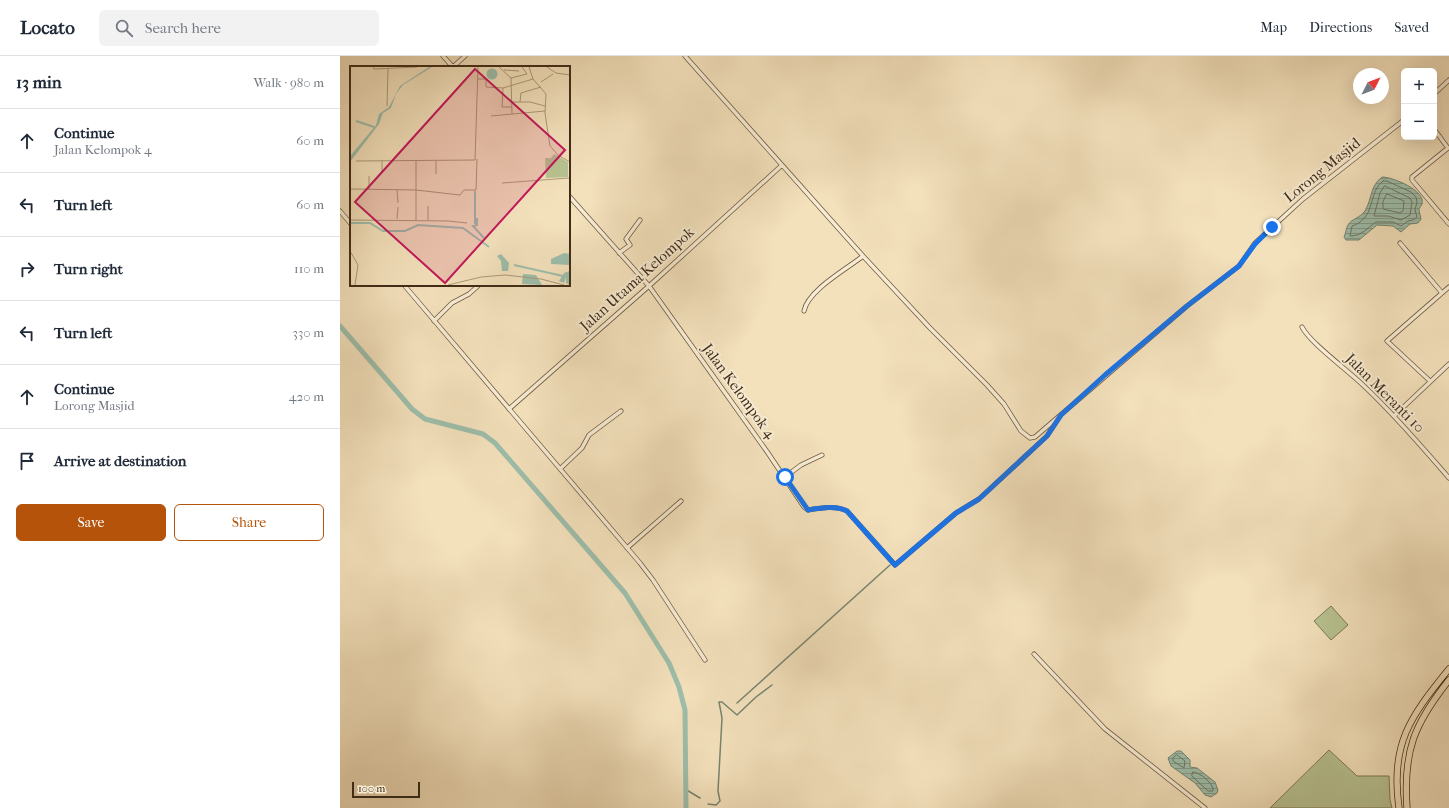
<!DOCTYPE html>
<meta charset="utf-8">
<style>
:root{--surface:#fff;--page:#f2f2f3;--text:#1f2937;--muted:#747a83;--line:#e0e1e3;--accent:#b45309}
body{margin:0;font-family:"IM FELL French Canon",serif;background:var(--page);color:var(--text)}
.controls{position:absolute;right:12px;top:12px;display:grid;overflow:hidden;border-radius:6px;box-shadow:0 4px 16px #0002}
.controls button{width:36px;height:36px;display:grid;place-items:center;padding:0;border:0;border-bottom:1px solid var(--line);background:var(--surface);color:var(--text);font:20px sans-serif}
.compass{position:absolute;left:1013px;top:12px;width:36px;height:36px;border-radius:50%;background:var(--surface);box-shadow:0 4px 16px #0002;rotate:48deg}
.scale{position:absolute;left:12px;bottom:10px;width:68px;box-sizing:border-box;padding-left:4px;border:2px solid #412c18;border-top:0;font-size:11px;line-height:14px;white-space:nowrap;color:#412c18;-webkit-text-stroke:3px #f7ecd3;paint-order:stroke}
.stop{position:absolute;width:12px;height:12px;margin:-9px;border:3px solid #1a73e8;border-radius:50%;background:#fff}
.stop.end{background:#1a73e8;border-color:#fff;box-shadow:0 1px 4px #0008}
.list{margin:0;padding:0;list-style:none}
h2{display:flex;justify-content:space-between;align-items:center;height:52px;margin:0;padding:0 16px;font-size:17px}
h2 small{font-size:13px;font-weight:400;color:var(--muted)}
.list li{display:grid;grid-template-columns:26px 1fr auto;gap:12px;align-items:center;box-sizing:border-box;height:64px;padding:0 16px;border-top:1px solid var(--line)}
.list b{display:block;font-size:15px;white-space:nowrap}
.list p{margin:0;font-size:13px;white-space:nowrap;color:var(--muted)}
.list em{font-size:13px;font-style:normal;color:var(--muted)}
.actions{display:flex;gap:8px;padding:12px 16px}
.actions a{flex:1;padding:9px 0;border:1px solid var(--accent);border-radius:6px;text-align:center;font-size:14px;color:var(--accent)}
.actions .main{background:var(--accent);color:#fff}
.icon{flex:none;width:22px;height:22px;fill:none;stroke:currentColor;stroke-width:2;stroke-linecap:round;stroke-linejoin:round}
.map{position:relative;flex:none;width:1109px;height:752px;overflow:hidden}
header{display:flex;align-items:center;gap:24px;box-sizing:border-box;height:56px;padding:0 20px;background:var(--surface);border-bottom:1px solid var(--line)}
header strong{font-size:19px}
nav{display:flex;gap:22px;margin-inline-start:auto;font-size:14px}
.search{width:280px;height:36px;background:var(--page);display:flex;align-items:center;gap:10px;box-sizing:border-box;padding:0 14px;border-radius:6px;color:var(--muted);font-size:15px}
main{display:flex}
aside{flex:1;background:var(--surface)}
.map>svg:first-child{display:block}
.green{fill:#b8c392;stroke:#7c7855}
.water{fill:url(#water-rules);stroke:#788470}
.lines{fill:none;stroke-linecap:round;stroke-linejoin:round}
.shore{stroke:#6f7562;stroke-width:1}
.stream{stroke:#788470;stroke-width:1.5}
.canal{stroke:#9dbeab;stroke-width:5}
.minor-casing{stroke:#6e5941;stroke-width:5}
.primary-casing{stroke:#412c18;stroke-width:7}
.minor{stroke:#f7ecd3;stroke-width:3.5}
.primary{stroke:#f3e1bc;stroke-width:5.5}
.route{stroke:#1a73e8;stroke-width:5}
.labels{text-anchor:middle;stroke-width:4;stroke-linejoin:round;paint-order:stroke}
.street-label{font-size:15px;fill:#412c18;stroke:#f7ecd3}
.inset-river{fill:none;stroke:#9dbeab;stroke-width:2}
.inset-road{fill:none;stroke:#ac997a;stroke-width:1}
.view{fill:#c2185b;fill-opacity:0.15;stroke:#c2185b;stroke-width:2}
.inset-edge{fill:none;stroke:#412c18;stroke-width:2}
</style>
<header>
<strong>Locato</strong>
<div class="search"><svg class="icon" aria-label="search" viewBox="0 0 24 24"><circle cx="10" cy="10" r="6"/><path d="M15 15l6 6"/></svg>Search here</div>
<nav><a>Map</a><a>Directions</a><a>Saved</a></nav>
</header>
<main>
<aside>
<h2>13 min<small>Walk · 980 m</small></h2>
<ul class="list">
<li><svg class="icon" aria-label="ahead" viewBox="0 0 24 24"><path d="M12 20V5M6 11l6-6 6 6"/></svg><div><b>Continue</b><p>Jalan Kelompok 4</p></div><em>60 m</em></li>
<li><svg class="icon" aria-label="left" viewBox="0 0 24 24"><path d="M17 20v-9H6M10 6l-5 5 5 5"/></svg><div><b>Turn left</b></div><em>60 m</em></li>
<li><svg class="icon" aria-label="right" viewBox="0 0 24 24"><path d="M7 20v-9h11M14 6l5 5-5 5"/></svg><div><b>Turn right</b></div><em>110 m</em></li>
<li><svg class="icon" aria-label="left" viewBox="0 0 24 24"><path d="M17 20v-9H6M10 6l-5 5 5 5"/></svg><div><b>Turn left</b></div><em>330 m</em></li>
<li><svg class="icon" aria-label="ahead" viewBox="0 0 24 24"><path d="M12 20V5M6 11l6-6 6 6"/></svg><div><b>Continue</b><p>Lorong Masjid</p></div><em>420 m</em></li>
<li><svg class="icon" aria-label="arrive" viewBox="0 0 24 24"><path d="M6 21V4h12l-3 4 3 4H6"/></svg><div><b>Arrive at destination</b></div></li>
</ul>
<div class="actions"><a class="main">Save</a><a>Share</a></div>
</aside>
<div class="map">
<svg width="1109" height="752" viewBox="0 0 1109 752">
<defs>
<pattern id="water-rules" width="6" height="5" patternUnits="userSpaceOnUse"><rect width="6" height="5" fill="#9dbeab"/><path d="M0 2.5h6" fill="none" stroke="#829b8a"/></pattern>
</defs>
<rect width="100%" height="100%" fill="#f3e1bc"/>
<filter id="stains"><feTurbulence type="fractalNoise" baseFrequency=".005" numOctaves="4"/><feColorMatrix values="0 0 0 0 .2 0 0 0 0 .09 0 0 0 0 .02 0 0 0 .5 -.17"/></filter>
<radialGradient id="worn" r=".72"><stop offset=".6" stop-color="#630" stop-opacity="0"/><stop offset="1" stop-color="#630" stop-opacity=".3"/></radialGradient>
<path class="green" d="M991,550l17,19 -17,15 -17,-19z
M989,694l28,26h32l1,24 2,8h-122z"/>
<path class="water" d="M1042,121c10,0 44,13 40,27 -1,2 -3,4 -3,6l2,9 -3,4 -8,1 -9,8 -8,-6 -16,-1 -18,15h-13l-2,-3c2,-4 2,-9 4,-12 3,-6 12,-7 17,-14 7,-12 5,-25 17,-34z
M837,695h4l9,9v7l7,1 18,14 3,8 -1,3 -6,4 -6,-2 -10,-12 -24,-17 -3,-8z"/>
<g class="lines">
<path class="shore" d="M1043,125h4l24,11 5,5 1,5 -2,8 2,7 -4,3 -5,1 -7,5 -8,-4h-17c-9,6 -14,14 -26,14l2,-10c3,-1 6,-2 8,-4 15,-10 9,-31 23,-41z
M1045,130l25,12 2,4 -2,13 -9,5 -13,-4h-14l6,-23z
M1047,138l17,7 -1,10 -3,2 -17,-4v-7z
M837,699l8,6 -1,7 -11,-7v-3z
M853,716c7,0 21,12 20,19h-5l-16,-15z"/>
<path class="stream" d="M397,647l153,-138
M345,733l15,9
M368,748l8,1 4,-4 -2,-10 4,-73 -3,-16h3l15,13 19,-18 16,-12"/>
<path class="canal" d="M0,270l72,83 13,10 58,15 12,9 130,150 44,70 10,24 6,23 1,98"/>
<g class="minor-casing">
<path id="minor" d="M103,0l10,11 12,-11
M345,0l178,200 67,72 57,57 17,19 17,27 9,7 5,-1 152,-131 52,-40 16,-23 48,-44 101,-79
M1094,38l15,-14
M1094,73l14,19 -36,29v3l37,44
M229,140l80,90 119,167 36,54 4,3c12,-2 28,-5 39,1l48,54 61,-52 23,-14 68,-63 13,-20
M0,155l11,13
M1060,187l42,50
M279,197l11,-8 -4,-6 14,-19
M64,229l236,278 13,17 52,80
M464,255c4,-21 43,-42 59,-55
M94,265l18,-18 17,-9 10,-9
M962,271c8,16 47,44 62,59 31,29 58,61 85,92
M1090,325l-43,-40 62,-54
M169,353l140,-123 132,-120
M1054,360l55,-52
M220,413l22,-21 7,-13 32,-24
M445,421l16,-12 21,-10
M287,492l54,-47
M694,598l71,75 100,79"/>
</g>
<g class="primary-casing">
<path id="primary" d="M1059,752c-9,-64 11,-91 50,-139
M1067,752c-4,-57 7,-84 42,-128"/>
</g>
<use href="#minor" class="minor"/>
<use href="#primary" class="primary"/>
</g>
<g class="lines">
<path class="route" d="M445,421l23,33c12,-2 28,-5 39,1l48,54 61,-52 23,-14 68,-63 14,-21 44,-40 82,-69 52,-40 16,-22 17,-17"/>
</g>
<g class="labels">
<g class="street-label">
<text transform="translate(982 114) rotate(-39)" y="5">Lorong Masjid</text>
<text transform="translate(297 223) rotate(-42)" y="5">Jalan Utama Kelompok</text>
<text transform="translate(399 335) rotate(54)" y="5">Jalan Kelompok 4</text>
<text transform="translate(1045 337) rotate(45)" y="5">Jalan Meranti 10</text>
</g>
</g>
<g transform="translate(10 10)">
<rect width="220" height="220" fill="#f3e1bc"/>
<path d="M204,88l14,8v15l-22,1 -1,-20h6z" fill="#b8c392"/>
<path d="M79,1h3l-29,18 -7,9 -5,14 -8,5 -4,11 -29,38 1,-7 25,-30 3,-11 10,-7 11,-21zM136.5 8a5.5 5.5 0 1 1 11 0a5.5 5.5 0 1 1-11 0ZM214,187l6,1v11l-19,-1v-5zM151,188l8,9 -1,8h-6l-1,-10 -4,-5zM220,205v14l-4,-2v-6l-2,6 -5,-2 5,-8zM173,208l13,1 6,10 -20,-1z" fill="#9dbeab"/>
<path class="inset-river" d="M6,55l18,6M127,152v7l-4,1 11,12M0,157h20l13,8h22l13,-6 45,3 26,19M125,158v-33M164,199l49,11"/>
<path class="inset-road" d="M23,1l1,2 43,-2M149,1l12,11 1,36M179,1l4,12 13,15 -1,19 5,33 8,9 12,7M197,1l9,6 14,2M154,4l15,1M161,12l16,-4 -5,-7M128,13h8v8l17,1 30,-9M191,16l12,-8M153,22l-1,19h10M162,36h18l15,4M170,36l1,-9 20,-6M37,40l1,-38M141,50l54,-5M32,94v13M6,95l119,-1 3,-93M86,95v13M220,98v34M19,110v13M152,117l67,-5M0,123l66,1 44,5 4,-5h12l1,-31M47,124l1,13M78,140v14M47,153l1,-12M0,154l98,1 19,2M66,154v-59M0,185l8,14 -3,20M98,219l33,-8 24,-2 36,4 23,6"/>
<path class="view" d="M125,3l90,81 -120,133 -90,-81z"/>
<rect width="220" height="220" class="inset-edge"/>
</g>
<rect width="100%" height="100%" filter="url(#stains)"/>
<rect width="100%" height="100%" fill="url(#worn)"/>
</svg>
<div class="controls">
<button>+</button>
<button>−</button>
</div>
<svg class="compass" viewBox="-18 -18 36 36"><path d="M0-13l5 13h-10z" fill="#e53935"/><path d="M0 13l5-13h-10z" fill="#747a83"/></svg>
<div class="scale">100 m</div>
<div class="stop" style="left:445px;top:421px"></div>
<div class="stop end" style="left:932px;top:171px"></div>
</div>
</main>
